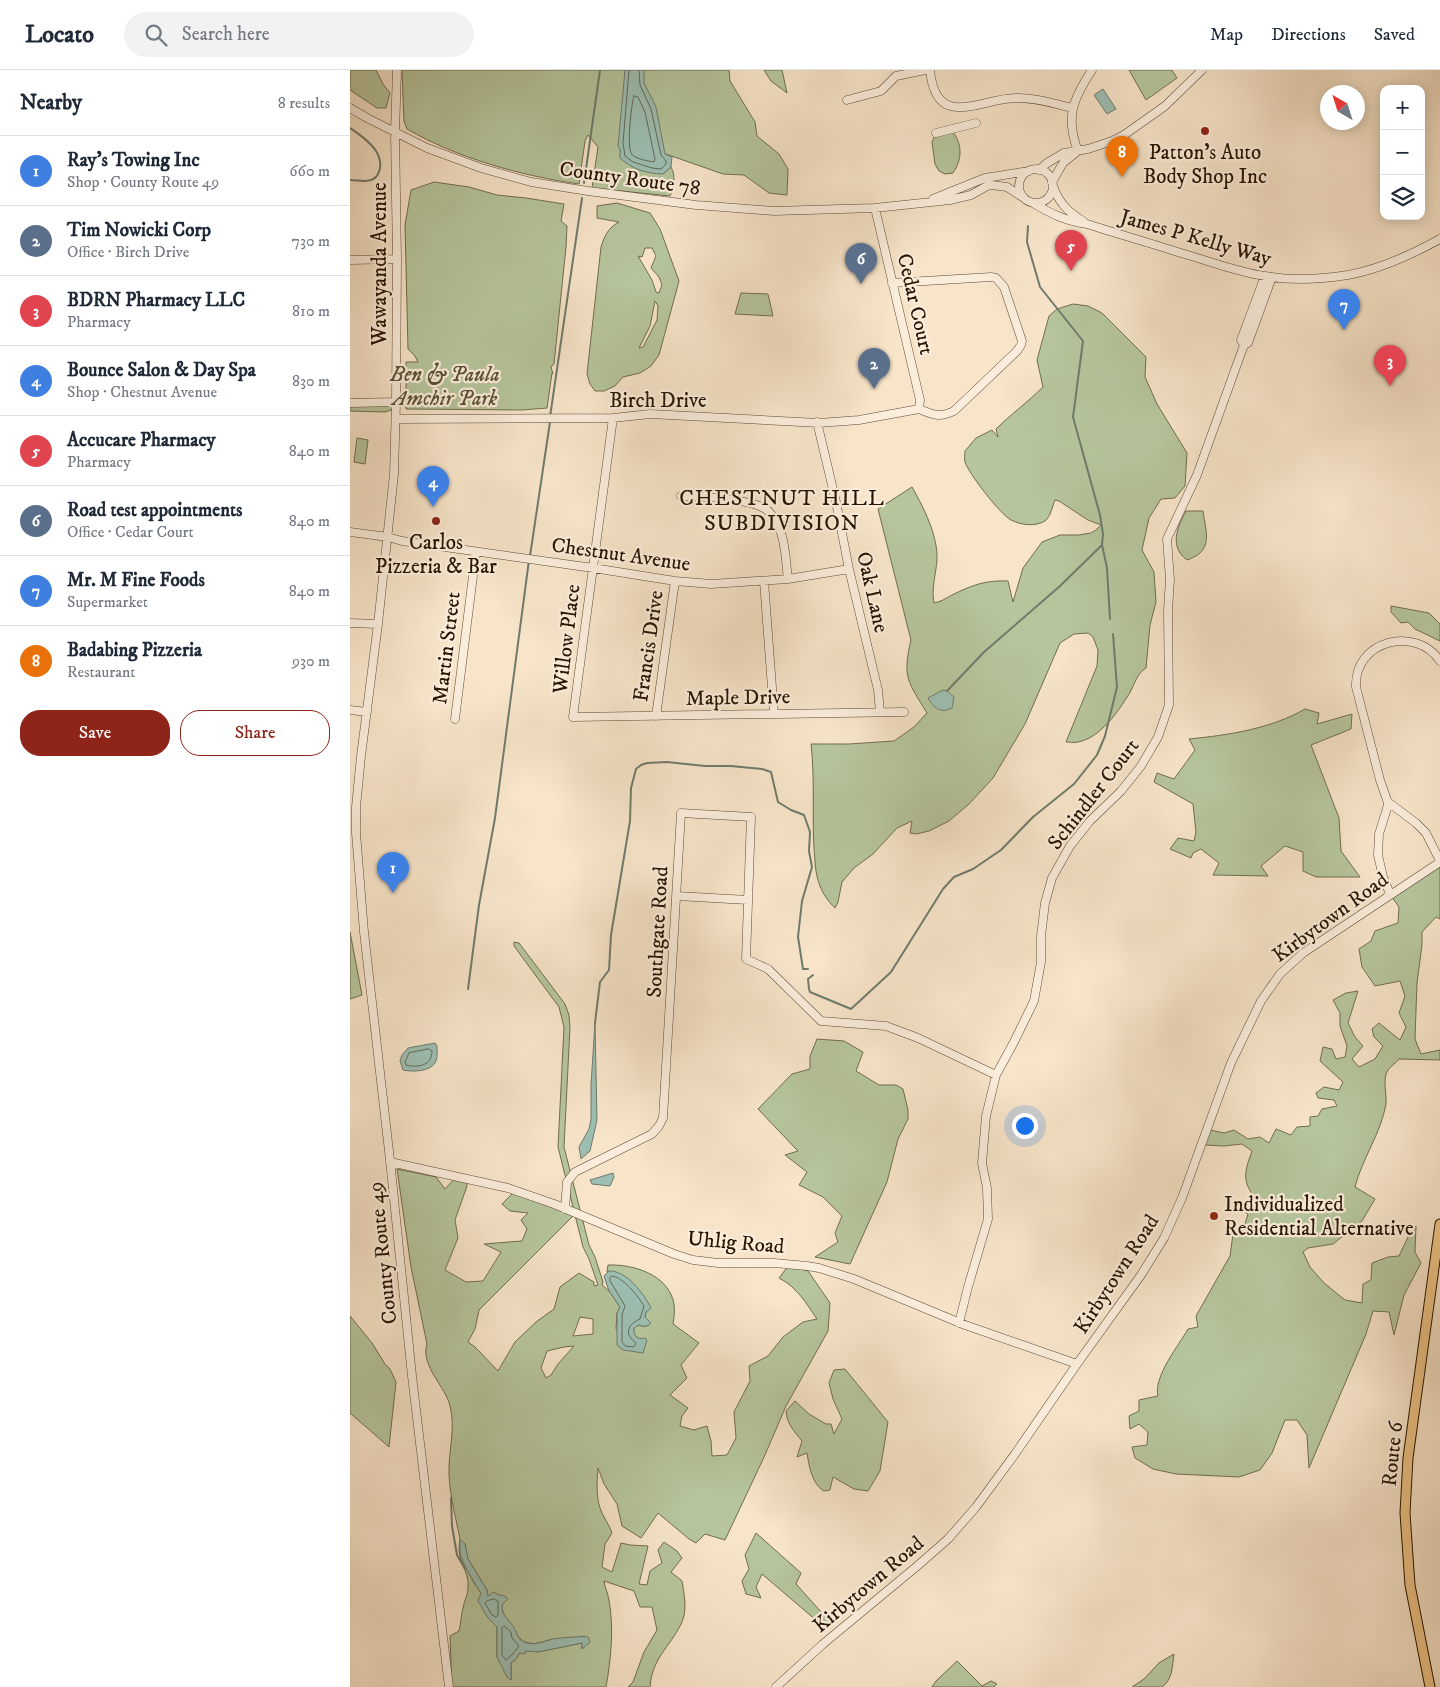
<!DOCTYPE html>
<meta charset="utf-8">
<style>
:root{--surface:#fff;--page:#f2f2f3;--text:#1f2937;--muted:#747a83;--line:#e0e1e3;--accent:#8f2418}
body{margin:0;font-family:"IM FELL DW Pica",serif;background:var(--page);color:var(--text)}
.controls{position:absolute;right:15px;top:15px;display:grid;overflow:hidden;border-radius:10px;box-shadow:0 2px 12px #0003}
.controls button{width:45px;height:45px;display:grid;place-items:center;padding:0;border:0;border-bottom:1px solid var(--line);background:var(--surface);color:var(--text);font:25px sans-serif}
.compass{position:absolute;left:970px;top:15px;width:45px;height:45px;border-radius:50%;background:var(--surface);box-shadow:0 2px 12px #0003;rotate:321deg}
.you{position:absolute;left:674px;top:1055px;width:18px;height:18px;margin:-12px;border:4px solid #fff;border-radius:50%;background:#1a73e8;box-shadow:0 0 0 8px #1a73e833}
.badge{display:grid;place-items:center;width:32px;height:32px;border-radius:50%;background:var(--accent);color:#fff;font-size:16px;font-weight:700}
.pin{position:absolute;translate:-50% -41px;filter:drop-shadow(0 1px 2px #0008)}
.pin::after{content:'';position:absolute;top:26px;width:18px;height:15px;background:inherit;clip-path:polygon(0 0,100% 0,50% 100%)}
.list{margin:0;padding:0;list-style:none}
h2{display:flex;justify-content:space-between;align-items:center;height:65px;margin:0;padding:0 20px;font-size:21px}
h2 small{font-size:16px;font-weight:400;color:var(--muted)}
.list li{display:grid;grid-template-columns:32px 1fr auto;gap:15px;align-items:center;box-sizing:border-box;height:70px;padding:0 20px;border-top:1px solid var(--line)}
.list b{display:block;font-size:19px;white-space:nowrap}
.list p{margin:0;font-size:16px;white-space:nowrap;color:var(--muted)}
.list em{font-size:16px;font-style:normal;color:var(--muted)}
.actions{display:flex;gap:10px;padding:15px 20px}
.actions a{flex:1;padding:11px 0;border:1px solid var(--accent);border-radius:20px;text-align:center;font-size:18px;color:var(--accent)}
.actions .main{background:var(--accent);color:#fff}
.icon{flex:none;width:28px;height:28px;fill:none;stroke:currentColor;stroke-width:2;stroke-linecap:round;stroke-linejoin:round}
.map{position:relative;flex:none;width:1090px;height:1617px;overflow:hidden}
header{display:flex;align-items:center;gap:30px;box-sizing:border-box;height:70px;padding:0 25px;background:var(--surface);border-bottom:1px solid var(--line)}
header strong{font-size:24px}
nav{display:flex;gap:28px;margin-inline-start:auto;font-size:18px}
.search{width:350px;height:45px;background:var(--page);display:flex;align-items:center;gap:12px;box-sizing:border-box;padding:0 18px;border-radius:28px;color:var(--muted);font-size:19px}
main{display:flex}
aside{flex:1;background:var(--surface)}
.map>svg:first-child{display:block}
.green{fill:#b6c59c;stroke:#706d4e;fill-rule:evenodd}
.water{fill:#9dbfb3;stroke:#6f7b6c}
.lines{fill:none;stroke-linecap:round;stroke-linejoin:round}
.shore{stroke:#636a5a;stroke-width:1}
.stream{stroke:#6f7b6c;stroke-width:2}
.minor-casing{stroke:#5c4933;stroke-width:9}
.major-casing{stroke:#291501;stroke-width:11}
.minor{stroke:#faeddc;stroke-width:8}
.major{stroke:#ecc284;stroke-width:9}
.poi-dot{fill:#8f2418;stroke:#faeddc;stroke-width:2}
.labels{text-anchor:middle;stroke-width:4.5;stroke-linejoin:round;paint-order:stroke}
.poi-label{font-size:21px;fill:#291501;stroke:#faeddc}
.street-label{font-size:21px;fill:#291501;stroke:#faeddc}
.park-label{font-size:21px;font-style:italic;fill:#5a5337;stroke:#faeddc}
.neighbourhood-label{font-size:22px;letter-spacing:1px;fill:#291501;stroke:#faeddc}
</style>
<header>
<strong>Locato</strong>
<div class="search"><svg class="icon" aria-label="search" viewBox="0 0 24 24"><circle cx="10" cy="10" r="6"/><path d="M15 15l6 6"/></svg>Search here</div>
<nav><a>Map</a><a>Directions</a><a>Saved</a></nav>
</header>
<main>
<aside>
<h2>Nearby<small>8 results</small></h2>
<ul class="list">
<li><span class="badge" style="background:#3f7fe0">1</span><div><b>Ray's Towing Inc</b><p>Shop · County Route 49</p></div><em>660 m</em></li>
<li><span class="badge" style="background:#5c6f8a">2</span><div><b>Tim Nowicki Corp</b><p>Office · Birch Drive</p></div><em>730 m</em></li>
<li><span class="badge" style="background:#e0444e">3</span><div><b>BDRN Pharmacy LLC</b><p>Pharmacy</p></div><em>810 m</em></li>
<li><span class="badge" style="background:#3f7fe0">4</span><div><b>Bounce Salon &amp; Day Spa</b><p>Shop · Chestnut Avenue</p></div><em>830 m</em></li>
<li><span class="badge" style="background:#e0444e">5</span><div><b>Accucare Pharmacy</b><p>Pharmacy</p></div><em>840 m</em></li>
<li><span class="badge" style="background:#5c6f8a">6</span><div><b>Road test appointments</b><p>Office · Cedar Court</p></div><em>840 m</em></li>
<li><span class="badge" style="background:#3f7fe0">7</span><div><b>Mr. M Fine Foods</b><p>Supermarket</p></div><em>840 m</em></li>
<li><span class="badge" style="background:#e8710a">8</span><div><b>Badabing Pizzeria</b><p>Restaurant</p></div><em>930 m</em></li>
</ul>
<div class="actions"><a class="main">Save</a><a>Share</a></div>
</aside>
<div class="map">
<svg width="1090" height="1617" viewBox="0 0 1090 1617">
<rect width="100%" height="100%" fill="#f7e4c9"/>
<filter id="stains"><feTurbulence type="fractalNoise" baseFrequency=".004" numOctaves="4"/><feColorMatrix values="0 0 0 0 .2 0 0 0 0 .09 0 0 0 0 .02 0 0 0 .5 -.17"/></filter>
<radialGradient id="worn" r=".72"><stop offset=".6" stop-color="#630" stop-opacity="0"/><stop offset="1" stop-color="#630" stop-opacity=".3"/></radialGradient>
<path class="green" d="M0,0h26l7,14 7,9 -4,15h-9l-27,-18z
M52,0h327l1,11 25,41 2,14 22,18 9,15 -1,26 -18,-2 -25,-18 -21,-1 -63,-22 3,22 8,-7c5,9 3,20 -1,29l-78,-8 6,-41 -10,-12 -3,6 -6,43c-57,-8 -122,-26 -172,-55l-3,-8z
M414,0h18l5,23 -16,-12z
M779,0h43l5,8 -31,22z
M587,61h15c11,13 10,29 1,42l-8,1 -6,-3 -4,-7 -3,-22z
M84,112l35,5 28,8 29,3 38,6 -3,17 6,5 -1,21 -12,117 -3,3 2,7 -1,-1 -5,35 -25,2 -116,-1v-4l-21,7 -35,-1v-6l34,1 22,-9v-35h12l-3,-6 -7,-7 -3,-124 6,-35z
M267,133l33,10 10,16 19,52 -20,74 -8,11 -11,7 -17,4 -8,9 -11,5h-9l-5,-7 -3,-10 14,-127c4,-12 7,-19 18,-25l-22,-4v-12zM295,178h7l4,8 -5,12 8,9 3,8 -3,8 -3,-1 -4,-12 -14,-24 4,1zM305,231l3,5 -1,14 -14,27 -4,1 11,-22z
M391,223l27,1 5,22 -38,-2z
M723,234l15,2 14,7 44,44 -1,20 12,27 30,49 -2,33 -10,12 -14,1 -12,19 -7,32 12,22 2,30 -6,23 -4,43c-9,5 -12,18 -17,26 -11,18 -29,44 -51,48 -4,1 -9,0 -12,0l31,-76 1,-16 -5,-13 -5,-4 -14,1 -14,9 -35,81 -32,54 -24,26 -20,17 -20,10 -13,3 -6,-1 2,-12 -15,7 -24,26 -19,14 -12,14 -4,20 -3,6c-7,-7 -12,-14 -15,-22 -5,-12 -5,-26 -6,-38 -2,-35 1,-69 -3,-104h38l45,-3 20,-14 13,-14c-19,-31 -25,-36 -16,-73l-33,-131 34,-22c12,21 26,49 25,73 -1,14 -6,29 -3,43 7,-1 12,-5 18,-8 20,-10 34,-15 56,-14l5,21 10,-34 19,-26 18,-7h19l12,-2 5,-3 5,-5 -13,-5 -29,-19 -4,-1c-3,7 -4,16 -10,21 -10,6 -24,4 -34,-1 -11,-6 -42,-46 -46,-58 -1,-3 0,-8 0,-11l11,-13 16,-8 6,7 -2,-8c15,-15 32,-27 47,-42l-6,-27 12,-44 8,-7z
M7,368l11,2 -3,24 -11,-2z
M836,441h17c3,22 11,40 -16,49 -18,-13 -10,-33 -1,-49z
M1041,536l38,7 11,11v17l-25,-12 -7,-7 -7,1 -10,-11z
M955,639l14,4 -2,11 35,-10 -1,15 -40,16 28,73 2,33 19,26h-44l-13,-6v-19l-18,-6 -24,20 7,10 -55,-1 6,-12 -18,-14 -8,4 -2,5 -21,-9 8,-11 16,3 2,-9 -3,-28 -39,-22 3,-9 17,6 21,-29 -6,-11c40,-4 81,-10 116,-30z
M1090,791v58l-4,-2 -14,15v13l-5,38 -2,56 6,15 19,-4v10l-41,-1c-3,4 -8,7 -11,11 -6,9 -1,24 -2,34 -5,29 -24,55 -31,83l20,12 -13,22 -29,23 -25,4 -5,4 7,15 14,16 21,17 17,3 1,-19 8,-4 1,-17 16,-6 11,-1 10,-21 7,-9 -1,26 6,11 -17,32 -10,40 -5,-23 -16,-1 -7,23 -57,134 -2,-33 -10,-15h-12l-13,33 -12,17 -21,7 -63,-3 -23,-5 -18,-11 -3,-11 15,-2 1,-13 -9,-8 -9,5 -1,-13 10,-5v-11l19,-4c-5,-19 21,-51 30,-67l10,-2 -2,-11 34,-60 3,-22 10,-4 5,-16 -11,-6 16,-13c-12,-16 -7,-27 -1,-44l-10,-7 -18,2 -19,-1 5,-15 14,3 10,-3 14,9 12,-2 9,6 7,-14 15,6 6,-8 13,-1v-9l8,-1 4,-7 15,-3 -3,-6 -16,-2 -2,-5 8,-6 15,3 4,-8 -23,-21 3,-14 9,2 4,10 9,-2 2,-11 -7,-20v-13l-7,-13 13,-7 12,-2 -10,32 7,14 8,9 -11,13 7,8 16,-8 8,-13 -9,-9 -2,-8 7,-6 21,17 6,-13 -7,-14 6,-17 -5,-15 -25,5 -13,-19 -3,-18 12,-8 4,-10 23,-8 1,-16 -8,-11z
M0,862l12,63 -12,4z
M164,872l5,1 46,61 4,11 1,12 -6,120 25,98 6,12 8,25 -1,3 7,6 11,16 -3,6 -1,16 28,21 -4,-11c-6,-3 -7,-5 -6,-12l5,-2c5,2 8,2 12,-2l-6,-6 1,-5 -37,-41 -2,1 1,-7c26,-1 61,10 66,39 1,7 0,14 -1,20l26,19 -18,22 6,13 -17,17 18,13 -6,8 -2,10 14,4 13,-4 4,15 1,15 15,-1 9,-17 -2,-26 16,-31 -1,-15 19,-10 15,-19 20,-15 14,-3c-11,-16 -20,-32 -38,-41l10,-13 19,6 22,32 -2,28 -42,75 -21,49 -40,85 -20,-6 -9,9 -7,-4 -31,-26 -17,25 -19,-12 -5,-22 -13,-20 -6,-16c-1,13 -2,28 2,40 3,9 9,16 12,25l-7,11 -3,23 10,5 9,-29 9,2 18,1 -9,38 8,1 3,-14 12,-8 -4,-13 6,-8 13,9 5,7 -11,14 11,9c2,13 6,30 -1,43 -11,23 -29,34 -31,63h-22l5,-5 11,-30 13,-22 -5,-23h-12l-6,-16 -30,-10c1,7 4,13 5,19 5,29 2,59 -3,87h-154l-2,-51 9,-5c2,-8 2,-16 4,-23 1,-7 5,-13 5,-19 2,-21 -13,-26 -8,-50 -4,-21 -10,-42 -11,-64 -1,-23 7,-46 1,-69 -4,-19 -30,-40 -23,-62l-16,-77 -14,-98 39,8 9,12 12,-13 9,2 1,8 -12,34 3,18 -13,32 21,12 17,-1 18,-29 -17,-8 38,-3 5,-12 -6,-9 7,-7 -18,-2 -8,-7 14,-14 58,25 -95,95 -4,19 -7,13 7,5 23,24 17,-29 21,-20 18,-13 6,-22 19,-14 15,9v4l4,-1 -9,-26 -6,-12 -25,-100 6,-120 -5,-20 -45,-61zM230,1247l13,2v15l-20,2zM224,1276l-16,18 -7,11 -5,3 -5,-10 6,-17 17,-4zM115,1474l3,15 19,31 1,6 20,3 -6,6c0,10 4,12 9,20 4,5 6,10 10,15 15,8 21,0 35,-1 10,-1 19,-1 29,-3l-3,12v-5l-44,9 -7,-2 -12,3 -2,5 -6,5v17l-14,-23v-30l-9,-9 -7,-25 -7,-10 -11,-22z
M467,969l27,2 19,11 -7,19 23,14h17l7,4 5,21v9l-10,20 -11,43 -37,82 -35,-7 23,-15 -3,-9 7,-17 -19,-19 -24,-12 8,-13 -22,-17 13,-4 -40,-42 34,-35 18,-5v-13z
M0,1246l22,27 13,21 5,5 6,13 -7,65 -39,-34z
M495,1299l43,53 -8,49 -12,20 -14,-2 -21,-12 -3,13 -6,1c-12,-7 -15,-25 -17,-38l-10,4 5,-16c-8,-10 -15,-17 -16,-30l9,-10 14,13 17,10h5l3,10 8,-15 -9,-20 -4,-16 5,-13z
M406,1463l45,40 -5,11 35,39 -7,4 -62,-53 -6,13 5,11 -15,-4 -4,-13 7,-12 -4,-14z
M824,1584c-2,13 -1,25 -12,33h-30l12,-8 15,-16z
M607,1591l25,25 9,-5 6,3 -3,3h-62l4,-6z"/>
<path class="water" d="M275,0h19v13l12,24 9,47 7,3 -1,10 -8,7c-18,-1 -29,-4 -43,-16v-9l-2,-3z
M753,19l13,20 -9,5 -13,-19z
M593,620l4,1 7,6 -2,11c-12,6 -18,0 -24,-10z
M245,953l2,97 -7,31 -9,8 -2,-12 10,-18 2,-10v-34z
M85,973l2,3c0,5 1,12 -2,17 -6,9 -23,9 -32,7l-3,-9 2,-6 6,-7z
M263,1103l1,4 -4,9 -18,-2 -2,-4z
M259,1201c17,-1 35,23 42,37l-5,4 -1,5 6,6c-4,4 -6,4 -12,2l-5,3c-1,8 3,12 11,10l2,2 -4,13 -20,-3 -6,-5v-32l3,-6 -11,-16 -5,-15z
M110,1469l5,5 3,15 19,31 1,6 6,-4 5,3 6,1 3,3 -6,6c0,12 7,14 12,23 3,4 2,7 6,11 10,9 22,3 33,0 5,-1 31,-3 35,-2l2,5 -8,7v-6l-44,9 -12,-1 -1,3 -6,-1 -2,5 -6,5v17l-4,-3 -10,-20v-30l-9,-9 -10,-17 3,-8c-6,-9 -20,-31 -21,-41 0,-4 0,-9 0,-13z"/>
<g class="lines">
<path class="shore" d="M279,0l-6,73 2,13 8,6 19,6 9,1 5,-5v-3l-5,-6 -10,-46 -11,-24 -1,-15
M284,26l4,1 7,15 10,47 -1,3c-6,-1 -20,-3 -23,-9 -4,-10 0,-46 3,-57z
M79,979l3,2c0,15 -15,17 -26,14l-1,-3 4,-9z
M262,1206c11,1 26,20 32,30l-4,13c-13,6 -16,15 -4,24l-2,4 -9,-1 -3,-4v-27l3,-9 -15,-25v-3z
M144,1529l4,2v14l-2,2 -4,-2 -7,-12 2,-2z
M154,1556l7,6 1,6 7,8 -7,9 -6,5 -4,-5v-27z"/>
<path class="stream" d="M0,58c7,4 22,16 26,23 7,11 6,29 -10,30 -5,0 -11,-1 -16,-1
M234,113l16,-113
M678,156l-1,16 13,45 43,54 -10,76 27,98 3,19 -1,11 5,23 3,51
M200,347l32,-219
M180,486l20,-134
M597,621l37,-39 76,-66 42,-41
M463,905l-5,4 1,10 1,3 41,17 40,-37 52,-83 11,-12 19,-8 28,-19 32,-33 41,-33 23,-29 8,-19 12,-49 -4,-53
M118,919l11,-84 16,-87 34,-258
M245,953l5,-41 9,-12 2,-35 19,-114 1,-33 5,-19 5,-4 6,-2 20,-1 38,4h26l31,3 9,3 7,30 13,8 13,5 6,17 -1,19 3,16 -10,34 -4,36 5,32h5
M101,1428l1,28 5,29 8,14"/>
<g class="minor-casing">
<path id="minor" d="M47,0l-2,62 2,127 -1,143 -2,72 -16,150 -17,132 -5,51v26l8,99 26,228 22,216 37,311
M580,0c6,61 49,29 85,28 20,-1 39,6 58,10
M497,30l34,-9 15,-15 29,-6
M0,38l17,10 60,30 54,20 50,14 57,9 108,14 78,6 101,-3 75,-8 21,-5 16,-9 5,-1 15,2 17,11
M586,63l40,-10
M728,81c-13,-34 -5,-52 14,-81
M669 116a17 17 0 1 1 34 0a17 17 0 1 1-34 0Z
M689,100l8,-7 17,-10 24,-4 24,-8 12,-6 41,-29 37,-36
M702,112l11,-19 15,-12
M703,116c6,17 15,26 30,35
M583,129l52,-21 44,-7
M683,133c18,11 33,18 54,21 31,10 63,19 94,29 28,8 56,19 84,23 27,5 57,3 83,-1 33,-6 63,-20 92,-36
M525,138l45,192 -1,9
M0,190l47,-1
M542,213l99,-6 5,1 8,9 18,54 -1,4 -4,6 -63,60c-15,7 -20,4 -35,-2
M894,275l-3,-5 24,-64
M0,333l46,-1
M263,348l-40,299 331,-5
M46,349l217,-1 37,-4 169,9 40,-3 60,-11
M467,352l19,80 13,67 29,121 2,22
M331,426c18,0 72,3 86,14 7,5 11,16 14,23 5,14 5,31 7,46
M0,462l38,5 14,4 191,27 82,13 36,3 77,-5 61,-10
M414,511l10,133
M0,553l28,1
M0,640l17,2
M306,646l19,-135
M105,649l21,-167
M1038,732l28,21 10,10 14,28
M1040,824l-7,-17 -5,-22 1,-21 9,-29 -1,-5 -7,-20 -24,-93c-2,-47 60,-62 84,-26
M327,826l71,4
M40,1092l118,26 46,16 120,50 19,6 25,3h56l33,3 12,2 35,11 111,46 112,39
M215,1139l2,-27 8,-10 77,-38 7,-8 4,-8 18,-305 70,4 -5,142 22,10 53,52 65,5 32,12 78,37
M609,1253l9,-36 20,-68 -1,-31 -5,-25 4,-47 10,-41 18,-33 20,-41 7,-39v-26l4,-33 7,-25 18,-32 20,-25 31,-30 20,-25 17,-29 11,-32 -1,-94 2,-32 -3,-40 30,-64 47,-130 4,-2 24,-66
M426,1617l47,-43 93,-77 32,-28 28,-32 39,-53 62,-90 64,-89 23,-37 18,-40 49,-135 30,-62 19,-27 23,-21 137,-91"/>
</g>
<g class="major-casing">
<path id="major" d="M1080,1617l-20,-102 -5,-72 3,-55 32,-234"/>
</g>
<use href="#minor" class="minor"/>
<use href="#major" class="major"/>
</g>
<g class="poi-dot">
<circle cx="855" cy="61" r="5"/>
<circle cx="86" cy="451" r="5"/>
<circle cx="864" cy="1146" r="5"/>
</g>
<g class="labels">
<g class="poi-label">
<text x="855" y="89">Patton's Auto<tspan x="855" dy="24">Body Shop Inc</tspan></text>
<text x="86" y="479">Carlos<tspan x="86" dy="24">Pizzeria &amp; Bar</tspan></text>
<text x="874" y="1141" text-anchor="start">Individualized<tspan x="874" dy="24">Residential Alternative</tspan></text>
</g>
<g class="street-label">
<text transform="translate(280 108) rotate(8)" y="7">County Route 78</text>
<text transform="translate(846 167) rotate(16)" y="7">James P Kelly Way</text>
<text transform="translate(29 194) rotate(-90)" y="7">Wawayanda Avenue</text>
<text transform="translate(566 234) rotate(77)" y="7">Cedar Court</text>
<text x="308" y="337">Birch Drive</text>
<text transform="translate(271 484) rotate(8)" y="7">Chestnut Avenue</text>
<text transform="translate(523 522) rotate(77)" y="7">Oak Lane</text>
<text transform="translate(216 569) rotate(-83)" y="7">Willow Place</text>
<text transform="translate(298 576) rotate(-82)" y="7">Francis Drive</text>
<text transform="translate(96 578) rotate(-83)" y="7">Martin Street</text>
<text transform="translate(388 627) rotate(-1)" y="7">Maple Drive</text>
<text transform="translate(743 724) rotate(-52)" y="7">Schindler Court</text>
<text transform="translate(980 847) rotate(-36)" y="7">Kirbytown Road</text>
<text transform="translate(307 862) rotate(-87)" y="7">Southgate Road</text>
<text transform="translate(386 1172) rotate(5)" y="7">Uhlig Road</text>
<text transform="translate(32 1183) rotate(-96)" y="7">County Route 49</text>
<text transform="translate(766 1204) rotate(-57)" y="7">Kirbytown Road</text>
<text transform="translate(1042 1384) rotate(-84)" y="7">Route 6</text>
<text transform="translate(518 1514) rotate(-40)" y="7">Kirbytown Road</text>
</g>
<g class="park-label">
<text x="95" y="311">Ben &amp; Paula<tspan x="95" dy="24">Amchir Park</tspan></text>
</g>
<g class="neighbourhood-label">
<text x="432" y="435">CHESTNUT HILL<tspan x="432" dy="25">SUBDIVISION</tspan></text>
</g>
</g>
<rect width="100%" height="100%" filter="url(#stains)"/>
<rect width="100%" height="100%" fill="url(#worn)"/>
</svg>
<div class="controls">
<button>+</button>
<button>−</button>
<button><svg class="icon" aria-label="layers" viewBox="0 0 24 24"><path d="M12 4l9 5-9 5-9-5zM3 14l9 5 9-5"/></svg></button>
</div>
<svg class="compass" viewBox="-18 -18 36 36"><path d="M0-13l5 13h-10z" fill="#e53935"/><path d="M0 13l5-13h-10z" fill="#747a83"/></svg>
<div class="you"></div>
<div class="pin badge" style="left:43px;top:823px;background:#3f7fe0">1</div>
<div class="pin badge" style="left:524px;top:319px;background:#5c6f8a">2</div>
<div class="pin badge" style="left:1040px;top:316px;background:#e0444e">3</div>
<div class="pin badge" style="left:83px;top:437px;background:#3f7fe0">4</div>
<div class="pin badge" style="left:721px;top:201px;background:#e0444e">5</div>
<div class="pin badge" style="left:511px;top:214px;background:#5c6f8a">6</div>
<div class="pin badge" style="left:994px;top:260px;background:#3f7fe0">7</div>
<div class="pin badge" style="left:772px;top:107px;background:#e8710a">8</div>
</div>
</main>
